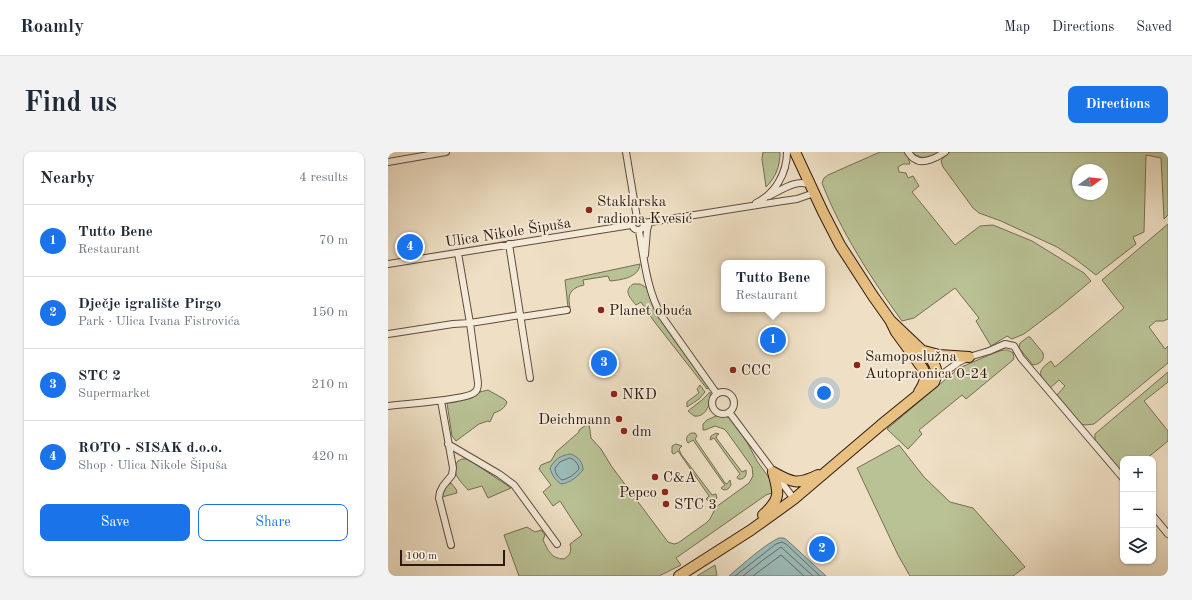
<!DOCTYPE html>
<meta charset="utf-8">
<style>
:root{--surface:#fff;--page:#f2f2f3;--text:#1f2937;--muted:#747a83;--line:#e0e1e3;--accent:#1a73e8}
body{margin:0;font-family:"Old Standard TT",serif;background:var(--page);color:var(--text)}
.controls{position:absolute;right:12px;bottom:12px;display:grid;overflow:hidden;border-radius:8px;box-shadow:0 1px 3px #0004}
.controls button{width:36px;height:36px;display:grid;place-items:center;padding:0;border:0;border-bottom:1px solid var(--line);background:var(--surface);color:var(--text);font:20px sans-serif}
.compass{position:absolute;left:684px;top:12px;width:36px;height:36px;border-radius:50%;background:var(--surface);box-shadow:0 1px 3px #0004;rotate:75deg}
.scale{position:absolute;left:12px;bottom:10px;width:105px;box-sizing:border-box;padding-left:4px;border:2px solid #2e190f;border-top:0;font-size:11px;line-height:14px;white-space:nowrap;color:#2e190f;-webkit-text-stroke:3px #f5ebd9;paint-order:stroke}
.you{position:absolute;left:436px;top:241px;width:14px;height:14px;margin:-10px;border:3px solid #fff;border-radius:50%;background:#1a73e8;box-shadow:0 0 0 6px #1a73e833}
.badge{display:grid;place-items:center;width:26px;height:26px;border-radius:50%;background:var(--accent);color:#fff;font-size:13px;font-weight:700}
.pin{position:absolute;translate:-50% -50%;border:2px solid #fff;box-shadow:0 1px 4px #0006}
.popup{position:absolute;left:333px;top:108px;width:104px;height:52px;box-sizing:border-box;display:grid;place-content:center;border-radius:8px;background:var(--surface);filter:drop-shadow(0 1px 3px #0005);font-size:13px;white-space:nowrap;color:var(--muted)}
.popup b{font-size:15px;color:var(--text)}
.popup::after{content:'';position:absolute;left:50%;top:100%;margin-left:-8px;border:8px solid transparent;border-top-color:var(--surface)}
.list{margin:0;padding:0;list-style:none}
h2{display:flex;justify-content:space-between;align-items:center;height:52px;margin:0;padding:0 16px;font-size:17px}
h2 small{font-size:13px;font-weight:400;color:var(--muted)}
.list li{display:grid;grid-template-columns:26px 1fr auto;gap:12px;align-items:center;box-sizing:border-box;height:72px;padding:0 16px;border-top:1px solid var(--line)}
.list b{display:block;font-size:15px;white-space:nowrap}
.list p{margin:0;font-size:13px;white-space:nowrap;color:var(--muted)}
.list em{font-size:13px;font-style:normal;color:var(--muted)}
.actions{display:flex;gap:8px;padding:12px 16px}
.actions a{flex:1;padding:9px 0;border:1px solid var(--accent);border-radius:8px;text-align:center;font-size:14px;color:var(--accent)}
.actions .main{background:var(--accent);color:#fff}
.icon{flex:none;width:22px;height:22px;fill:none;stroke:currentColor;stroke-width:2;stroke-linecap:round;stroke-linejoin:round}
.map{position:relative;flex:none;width:780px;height:424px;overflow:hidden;border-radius:8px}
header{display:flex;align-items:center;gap:24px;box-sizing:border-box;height:56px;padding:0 20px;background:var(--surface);border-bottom:1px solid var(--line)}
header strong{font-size:19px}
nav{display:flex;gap:22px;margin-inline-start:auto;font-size:14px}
.intro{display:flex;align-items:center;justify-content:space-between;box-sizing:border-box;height:96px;padding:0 24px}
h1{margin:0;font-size:28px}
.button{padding:10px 18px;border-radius:8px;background:var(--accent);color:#fff;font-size:14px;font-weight:700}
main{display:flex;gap:24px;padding:0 24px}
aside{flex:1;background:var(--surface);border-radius:8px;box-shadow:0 1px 3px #0004}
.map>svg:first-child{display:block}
.green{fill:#b9c295;stroke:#746e52;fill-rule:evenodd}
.water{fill:#9bbcba;stroke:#6f7b76}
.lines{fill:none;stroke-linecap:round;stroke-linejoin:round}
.shore{stroke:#646a64;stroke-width:1}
.minor-casing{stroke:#5e4b3c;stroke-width:8}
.primary-casing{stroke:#2e190f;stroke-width:12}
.minor{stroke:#f5ebd9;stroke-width:6}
.primary{stroke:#e8c082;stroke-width:10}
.poi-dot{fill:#8f2418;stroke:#f5ebd9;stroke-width:1.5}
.labels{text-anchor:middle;stroke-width:3.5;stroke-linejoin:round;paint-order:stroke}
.poi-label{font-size:15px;fill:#2e190f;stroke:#f5ebd9;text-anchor:start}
.street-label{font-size:15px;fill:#2e190f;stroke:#f5ebd9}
</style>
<header>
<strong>Roamly</strong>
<nav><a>Map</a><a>Directions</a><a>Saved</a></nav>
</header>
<div class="intro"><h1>Find us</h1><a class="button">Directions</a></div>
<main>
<aside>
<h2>Nearby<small>4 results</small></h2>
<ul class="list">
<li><span class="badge">1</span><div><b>Tutto Bene</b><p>Restaurant</p></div><em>70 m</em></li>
<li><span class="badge">2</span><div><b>Dječje igralište Pirgo</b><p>Park · Ulica Ivana Fistrovića</p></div><em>150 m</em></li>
<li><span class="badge">3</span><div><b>STC 2</b><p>Supermarket</p></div><em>210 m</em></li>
<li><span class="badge">4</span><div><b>ROTO - SISAK d.o.o.</b><p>Shop · Ulica Nikole Šipuša</p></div><em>420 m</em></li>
</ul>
<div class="actions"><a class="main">Save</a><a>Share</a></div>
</aside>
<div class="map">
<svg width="780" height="424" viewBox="0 0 780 424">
<rect width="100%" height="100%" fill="#efe0c5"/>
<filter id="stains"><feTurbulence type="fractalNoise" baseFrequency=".005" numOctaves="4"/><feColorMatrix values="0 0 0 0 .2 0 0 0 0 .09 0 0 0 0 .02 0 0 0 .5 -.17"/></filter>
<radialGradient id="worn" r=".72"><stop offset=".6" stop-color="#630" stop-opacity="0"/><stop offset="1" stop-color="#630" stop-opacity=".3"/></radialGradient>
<path class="green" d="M375,0h17c0,14 -4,25 -14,35l-4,-28z
M492,0h25l3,5 2,7h-7l-5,3 1,5 7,1 2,5 5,-2 6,10 -7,6 43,53 25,-19 13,-1 39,16 52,32 7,8 -30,25 -37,28 -12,5 -5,-3 -16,10 -15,-25 3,-3 -24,-30 -41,30 -12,3c-30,-41 -62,-91 -80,-138l2,-5 4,-3z
M524,0h30c-10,5 -21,9 -30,0z
M562,0h218v63l-4,4 -3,-61 -15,-3 -2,77 -11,5 3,7 -40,31 -22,-17 -17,-11 -56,-26 -22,-8 -6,-5 -30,-41 -2,-6 2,-3zM690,18h24v24h-24z
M780,72v95l-5,2h-7l-7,6 16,22 3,-3v17l-74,61 -8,1 -5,-1 -24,-29 8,-9 -6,-6 -10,9c-9,-14 -14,-17 2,-28l4,6 69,-59 -22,-28z
M252,112c-1,14 -20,16 -30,17l-2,-5 -25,4 1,5c-13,3 -17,9 -14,22h-2l-3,-27z
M245,132h7l7,4 10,27 18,26 34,46 -2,2 -54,-69 -12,-18 -5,3c-6,-7 -13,-14 -3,-21z
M640,185h2l13,16c2,7 -3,11 -10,12l-14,-17 1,-5z
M615,198h5l5,3 1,4 -1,3 -47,39 -4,-4 -43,35 3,4 -14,15 -21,-20 72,-61 35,-15z
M780,220v10l-24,19 24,30v10l-22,18h-23v14l-4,-3 -24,-29v-7z
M312,233l5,7 -6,7 -12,8v-5l12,-9 -2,-4z
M100,238l16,9 3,3c-2,6 -7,9 -13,11l-4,9 -2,-1 -9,3 -23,17 -4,-5 -5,-33 27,-7 6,-4z
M322,240c2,10 -4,26 -16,24l-6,-5 14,-11z
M328,264h8l6,2 6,8 12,18 9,17 15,21 1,12 -1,-1 -6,2 -90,63 5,7 -22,11h-140l-15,-41 23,-8 8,5 6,-2 4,5 -2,5c5,10 8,19 21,19 6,-4 8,-7 6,-15l12,-9 -22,-34 -7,5 -10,-14 8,-7 -12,-16 2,-4 10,-4 5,-9 23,-20v-2l10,-7 2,15 10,11 11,18 56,75 6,2 4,-1 28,-20 4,-4 6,-12 33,-24 4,-7 -1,-9 -25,-35 -3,-3 -9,-3 -10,4h-2v-6l4,-4z
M304,281h3l2,3 -2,3 30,44 2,1 3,-4 1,5c-2,4 -6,7 -10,3l4,-3 -1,-1 -31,-44 -5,3c-3,-4 -1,-9 4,-10z
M328,281l3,1 -3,2 1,3 25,33 4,-2c1,6 -2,10 -8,9l-1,-2 3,-3 -26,-36 -4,2 1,-4z
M288,292l6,2 -3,3 2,5 31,41 4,-1 1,4 -3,3 -3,1 -5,-3 3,-3 -31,-45 -4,3 -2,-1v-7z
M511,293l25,32 26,25 23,6 52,59 -12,9h-103l-12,-21 -41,-87z
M74,307h6l43,29 -23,10 -6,-12 -14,4c-8,-9 -18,-18 -10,-29z
M63,331l5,6 1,4 -15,4c1,-5 3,-12 9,-14z
M432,387l12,10 -8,10 -13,-10z
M327,413l2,11h-20z"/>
<path class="water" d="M183,302c7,3 12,8 12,16 -6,7 -13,13 -22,14 -6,-4 -9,-9 -11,-16 5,-9 11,-13 21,-14z
M391,386h5l4,3 38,35h-97c13,-11 36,-32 50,-38z"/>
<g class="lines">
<path class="shore" d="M182,306c4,1 9,6 9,11 -4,5 -11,10 -17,11 -4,-3 -7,-7 -7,-12l5,-6z
M347,424l41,-32 6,-2 4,2 34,32
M355,424l20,-16 18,-13 32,29
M365,424l28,-21 23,21"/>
<g class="minor-casing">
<path id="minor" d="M238,0l11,66
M520,0c2,3 4,6 7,7 8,6 23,-2 30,-7
M0,10l58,-10
M381,44c12,-6 29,-18 41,-11
M368,51c19,-9 31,-30 31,-51
M244 72a6 6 0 1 1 12 0a6 6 0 1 1-12 0Z
M256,71l139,-22 14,-2 17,-6
M251,79c5,28 8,59 22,84l56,79
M121,92l21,134
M257,103l2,-25 2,-7
M0,112l243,-39
M133,165l46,-7
M0,182l65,-10 17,-1 50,-8
M549,223l7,-2 15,-11 10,-5 20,-6 16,-7 9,2 7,12 102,120
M324 251a11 11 0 1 1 22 0a11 11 0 1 1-22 0Z
M53,249l12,67 -1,7 -9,11 -3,6 -1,6 12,47
M0,254c14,-2 81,-6 87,-14 3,-2 3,-6 3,-9l-8,-60 -12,-70
M341,260l65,87
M60,292l51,30 15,11 43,59
M765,364l15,18"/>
</g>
<g class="primary-casing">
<path id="primary" d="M407,0l28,60 17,33 33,51 17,24 6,12 27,37c4,9 1,15 -4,23
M536,199l15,4 30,2
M385,320c19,11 25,13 45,3
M375,363c18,-16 16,-22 10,-43
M291,424l72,-46 43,-31 87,-74 53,-43c5,-9 2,-16 -4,-24l-40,-38"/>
</g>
<use href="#minor" class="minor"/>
<use href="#primary" class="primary"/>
</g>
<g class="poi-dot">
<circle cx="201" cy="58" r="4"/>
<circle cx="213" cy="158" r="4"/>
<circle cx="469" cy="213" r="4"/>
<circle cx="345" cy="218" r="4"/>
<circle cx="226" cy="242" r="4"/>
<circle cx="231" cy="267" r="4"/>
<circle cx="236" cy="279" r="4"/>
<circle cx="267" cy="325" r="4"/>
<circle cx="277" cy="340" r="4"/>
<circle cx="278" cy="352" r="4"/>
</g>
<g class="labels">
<g class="poi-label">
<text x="209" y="54">Staklarska<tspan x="209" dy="17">radiona Kvesić</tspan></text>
<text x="221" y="163">Planet obuća</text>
<text x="477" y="209">Samoposlužna<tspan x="477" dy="17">Autopraonica 0-24</tspan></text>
<text x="353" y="223">CCC</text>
<text x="234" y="247">NKD</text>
<text x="223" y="272" text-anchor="end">Deichmann</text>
<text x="244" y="284">dm</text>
<text x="275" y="330">C&amp;A</text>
<text x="269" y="345" text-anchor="end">Pepco</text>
<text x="286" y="357">STC 3</text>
</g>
<g class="street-label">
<text transform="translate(120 80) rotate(-9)" y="5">Ulica Nikole Šipuša</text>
</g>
</g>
<rect width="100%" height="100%" filter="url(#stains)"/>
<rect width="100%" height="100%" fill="url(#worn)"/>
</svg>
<div class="controls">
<button>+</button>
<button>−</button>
<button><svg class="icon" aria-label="layers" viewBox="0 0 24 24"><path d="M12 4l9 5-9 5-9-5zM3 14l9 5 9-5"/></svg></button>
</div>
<svg class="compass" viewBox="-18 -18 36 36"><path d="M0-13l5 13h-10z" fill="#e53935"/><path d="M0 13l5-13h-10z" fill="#747a83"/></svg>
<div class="scale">100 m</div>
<div class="you"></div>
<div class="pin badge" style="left:385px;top:188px">1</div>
<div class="popup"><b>Tutto Bene</b>Restaurant</div>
<div class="pin badge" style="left:434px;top:397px">2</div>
<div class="pin badge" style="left:216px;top:211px">3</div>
<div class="pin badge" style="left:22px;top:95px">4</div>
</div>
</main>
